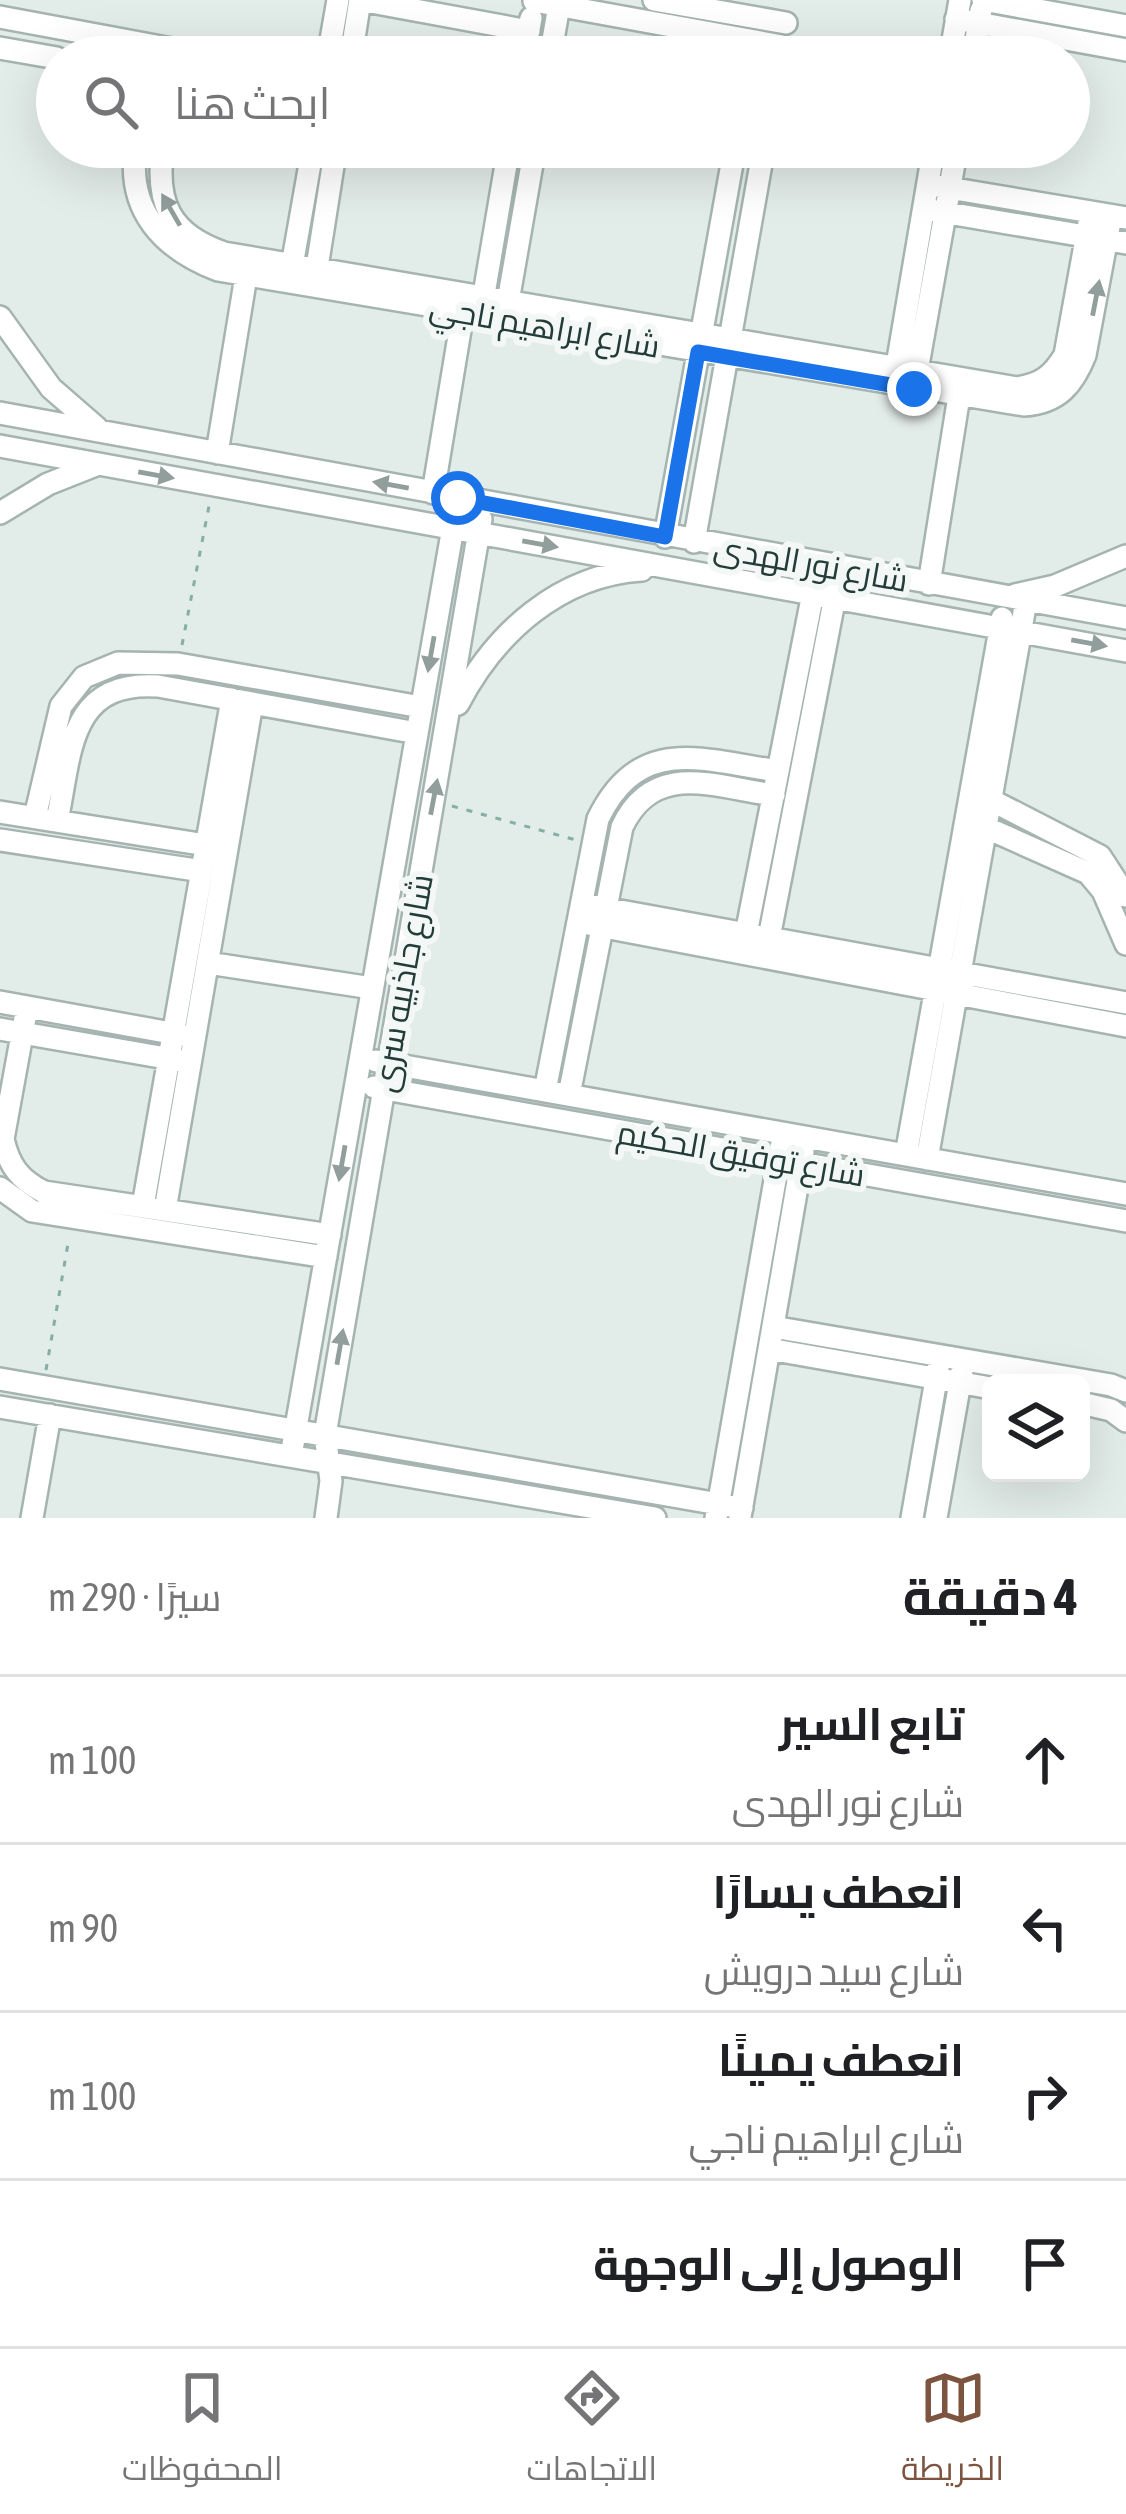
<!DOCTYPE html>
<html lang="ar">
<meta charset="utf-8">
<style>
:root{--surface:#fff;--page:#f6f6f6;--text:#202124;--muted:#757577;--line:#e0e0e0;--accent:#7c543f}
body{margin:0;font-family:"Asap Condensed",Cairo,sans-serif;background:var(--page);color:var(--text);direction:rtl}
.controls{position:absolute;right:36px;bottom:36px;display:grid;overflow:hidden;border-radius:18px;box-shadow:0 12px 48px #0002}
.controls button{width:108px;height:108px;display:grid;place-items:center;padding:0;border:0;border-bottom:3px solid var(--line);background:var(--surface);color:var(--text);font:60px sans-serif}
.stop{position:absolute;width:36px;height:36px;margin:-27px;border:9px solid #1a73e8;border-radius:50%;background:#fff}
.stop.end{background:#1a73e8;border-color:#fff;box-shadow:0 3px 12px #0008}
.list{margin:0;padding:0;list-style:none}
h2{display:flex;justify-content:space-between;align-items:center;height:156px;margin:0;padding:0 48px;font-size:51px}
h2 small{font-size:39px;font-weight:400;color:var(--muted)}
.list li{display:grid;grid-template-columns:78px 1fr auto;gap:36px;align-items:center;box-sizing:border-box;height:168px;padding:0 48px;border-top:3px solid var(--line)}
.list b{display:block;font-size:45px;white-space:nowrap}
.list p{margin:0;font-size:39px;white-space:nowrap;color:var(--muted)}
.list em{font-size:39px;font-style:normal;color:var(--muted)}
.icon{flex:none;width:66px;height:66px;fill:none;stroke:currentColor;stroke-width:2;stroke-linecap:round;stroke-linejoin:round}
.map{position:relative;flex:none;width:1126px;height:1518px;overflow:hidden;direction:ltr}
.search{position:absolute;background:var(--surface);box-shadow:0 12px 48px #0002;left:36px;right:36px;top:36px;height:132px;display:flex;align-items:center;gap:30px;box-sizing:border-box;padding:0 42px;border-radius:66px;color:var(--muted);font-size:45px}
.sheet{height:828px;background:var(--surface)}
nav{display:flex;justify-content:space-around;align-items:center;box-sizing:border-box;height:168px;border-top:3px solid var(--line);background:var(--surface);font-size:33px;color:var(--muted)}
nav a{display:grid;justify-items:center;gap:6px}
nav .on{color:var(--accent)}
.map>svg:first-child{display:block}
.lines{fill:none;stroke-linecap:round;stroke-linejoin:round}
.minor-casing{stroke:#a5b4b0;stroke-width:26}
.path{stroke:#84aea6;stroke-width:3;stroke-dasharray:6 9;stroke-linecap:butt}
.minor{stroke:#fff;stroke-width:21}
.oneway{fill:#919e9c}
.route{stroke:#1a73e8;stroke-width:15}
.labels{text-anchor:middle;stroke-width:12;stroke-linejoin:round;paint-order:stroke}
.street-label{font-size:33px;fill:#233c38;stroke:#f3f8f6}
</style>
<div class="map">
<svg width="1126" height="1518" viewBox="0 0 1126 1518">
<rect width="100%" height="100%" fill="#e2ece9"/>
<g class="lines">
<g class="minor-casing">
<path id="minor" d="M360,0l169,31
M654,0l132,23
M983,0l143,26
M534,1l248,45
M0,17l215,40
M956,19l170,31
M0,48l57,10
M328,57l10,-57
M351,57l9,-57
M524,57l7,-39
M550,57l10,-57
M950,57l10,-57
M973,57l8,-47
M136,147c-10,63 27,102 82,123l806,135c34,-2 49,-20 61,-50l26,-139
M163,147c-8,55 6,87 61,106l793,135c25,-4 35,-12 48,-33l26,-143
M937,186l189,32
M936,211l190,32
M290,277l23,-130
M315,280l21,-133
M482,306l27,-159
M506,313l29,-166
M0,317l51,71 46,40
M895,377l39,-230
M915,382l42,-235
M0,413l1126,205
M0,446l1126,205
M217,453l29,-177
M433,493l30,-181
M0,513l48,-29 48,-19
M665,537l70,-390
M694,542l70,-395
M929,584l30,-188
M1015,595l40,-9 71,-30
M458,704c37,-71 101,-129 184,-134
M983,796l117,60 26,40
M0,812l206,33
M35,817l26,-111 23,-29 34,-14 60,1 243,43
M57,821c14,-67 11,-141 101,-135l259,47
M978,824l110,49 15,18 23,53
M0,840l202,31
M582,904l544,99
M578,922l548,104
M746,934l69,-351
M769,938l68,-352
M208,963l164,25
M0,1002l182,33
M27,1007l-24,132c6,27 17,41 41,53l286,43
M0,1029l183,32
M376,1061l750,133
M374,1087l752,134
M545,1091l53,-272c41,-85 103,-59 180,-48
M569,1095l53,-268c32,-67 92,-40 152,-32
M906,1155l96,-537
M927,1159l99,-558
M0,1188l32,23 294,46
M143,1206l89,-507
M165,1210l87,-507
M773,1327l338,58 15,6
M769,1349l222,39
M0,1379l742,129
M1081,1403l30,7 15,11
M0,1407l655,111
M291,1456l164,-940
M740,1517l63,-365
M32,1518l18,-103
M326,1518l5,-37 -6,-46 156,-916
M716,1518l65,-372
M912,1518l26,-150
M936,1518l26,-147"/>
</g>
<path class="path" d="M182,645l28,-144
M452,806l124,34
M46,1370l23,-132"/>
<use href="#minor" class="minor"/>
</g>
<defs><path id="oneway-solid" d="M-6-.8H1V-3.2L6.5 0L1 3.2V.8H-6Z" transform="scale(3)"/></defs>
<g class="oneway">
<use href="#oneway-solid" transform="translate(171 210) rotate(-120)"/>
<use href="#oneway-solid" transform="translate(1096 298) rotate(-79)"/>
<use href="#oneway-solid" transform="translate(156 475) rotate(10)"/>
<use href="#oneway-solid" transform="translate(391 485) rotate(-170)"/>
<use href="#oneway-solid" transform="translate(540 544) rotate(10)"/>
<use href="#oneway-solid" transform="translate(1089 643) rotate(10)"/>
<use href="#oneway-solid" transform="translate(431 654) rotate(100)"/>
<use href="#oneway-solid" transform="translate(434 797) rotate(-79)"/>
<use href="#oneway-solid" transform="translate(342 1163) rotate(100)"/>
<use href="#oneway-solid" transform="translate(340 1347) rotate(-80)"/>
</g>
<g class="lines">
<path class="route" d="M458,498l207,39 33,-185 216,37"/>
</g>
<g class="labels">
<g class="street-label">
<text transform="translate(545 326) rotate(10)" y="12">شارع ابراهيم ناجي</text>
<text transform="translate(811 563) rotate(10)" y="12">شارع نور الهدى</text>
<text transform="translate(402 983) rotate(-80)" y="12">شارع جاذبيه سرى</text>
<text transform="translate(741 1153) rotate(10)" y="12">شارع توفيق الحكيم</text>
</g>
</g>
</svg>
<div class="controls">
<button><svg class="icon" aria-label="layers" viewBox="0 0 24 24"><path d="M12 4l9 5-9 5-9-5zM3 14l9 5 9-5"/></svg></button>
</div>
<div class="stop" style="left:458px;top:498px"></div>
<div class="stop end" style="left:914px;top:389px"></div>
<div class="search"><svg class="icon" aria-label="search" viewBox="0 0 24 24"><circle cx="10" cy="10" r="6"/><path d="M15 15l6 6"/></svg>ابحث هنا</div>
</div>
<section class="sheet">
<h2>4 دقيقة<small>سيرًا · 290 m</small></h2>
<ul class="list">
<li><svg class="icon" aria-label="ahead" viewBox="0 0 24 24"><path d="M12 20V5M6 11l6-6 6 6"/></svg><div><b>تابع السير</b><p>شارع نور الهدى</p></div><em>100 m</em></li>
<li><svg class="icon" aria-label="left" viewBox="0 0 24 24"><path d="M17 20v-9H6M10 6l-5 5 5 5"/></svg><div><b>انعطف يسارًا</b><p>شارع سيد درويش</p></div><em>90 m</em></li>
<li><svg class="icon" aria-label="right" viewBox="0 0 24 24"><path d="M7 20v-9h11M14 6l5 5-5 5"/></svg><div><b>انعطف يمينًا</b><p>شارع ابراهيم ناجي</p></div><em>100 m</em></li>
<li><svg class="icon" aria-label="arrive" viewBox="0 0 24 24"><path d="M6 21V4h12l-3 4 3 4H6"/></svg><div><b>الوصول إلى الوجهة</b></div></li>
</ul>
</section>
<nav>
<a class="on"><svg class="icon" aria-label="map" viewBox="0 0 24 24"><path d="M3 6l6-2 6 2 6-2v14l-6 2-6-2-6 2zM9 4v14M15 6v14"/></svg>الخريطة</a>
<a><svg class="icon" aria-label="directions" viewBox="0 0 24 24"><path d="M12 3l9 9-9 9-9-9zM9 14v-3h6M13 9l2 2-2 2"/></svg>الاتجاهات</a>
<a><svg class="icon" aria-label="saved" viewBox="0 0 24 24"><path d="M7 4h10v16l-5-4-5 4z"/></svg>المحفوظات</a>
</nav>
